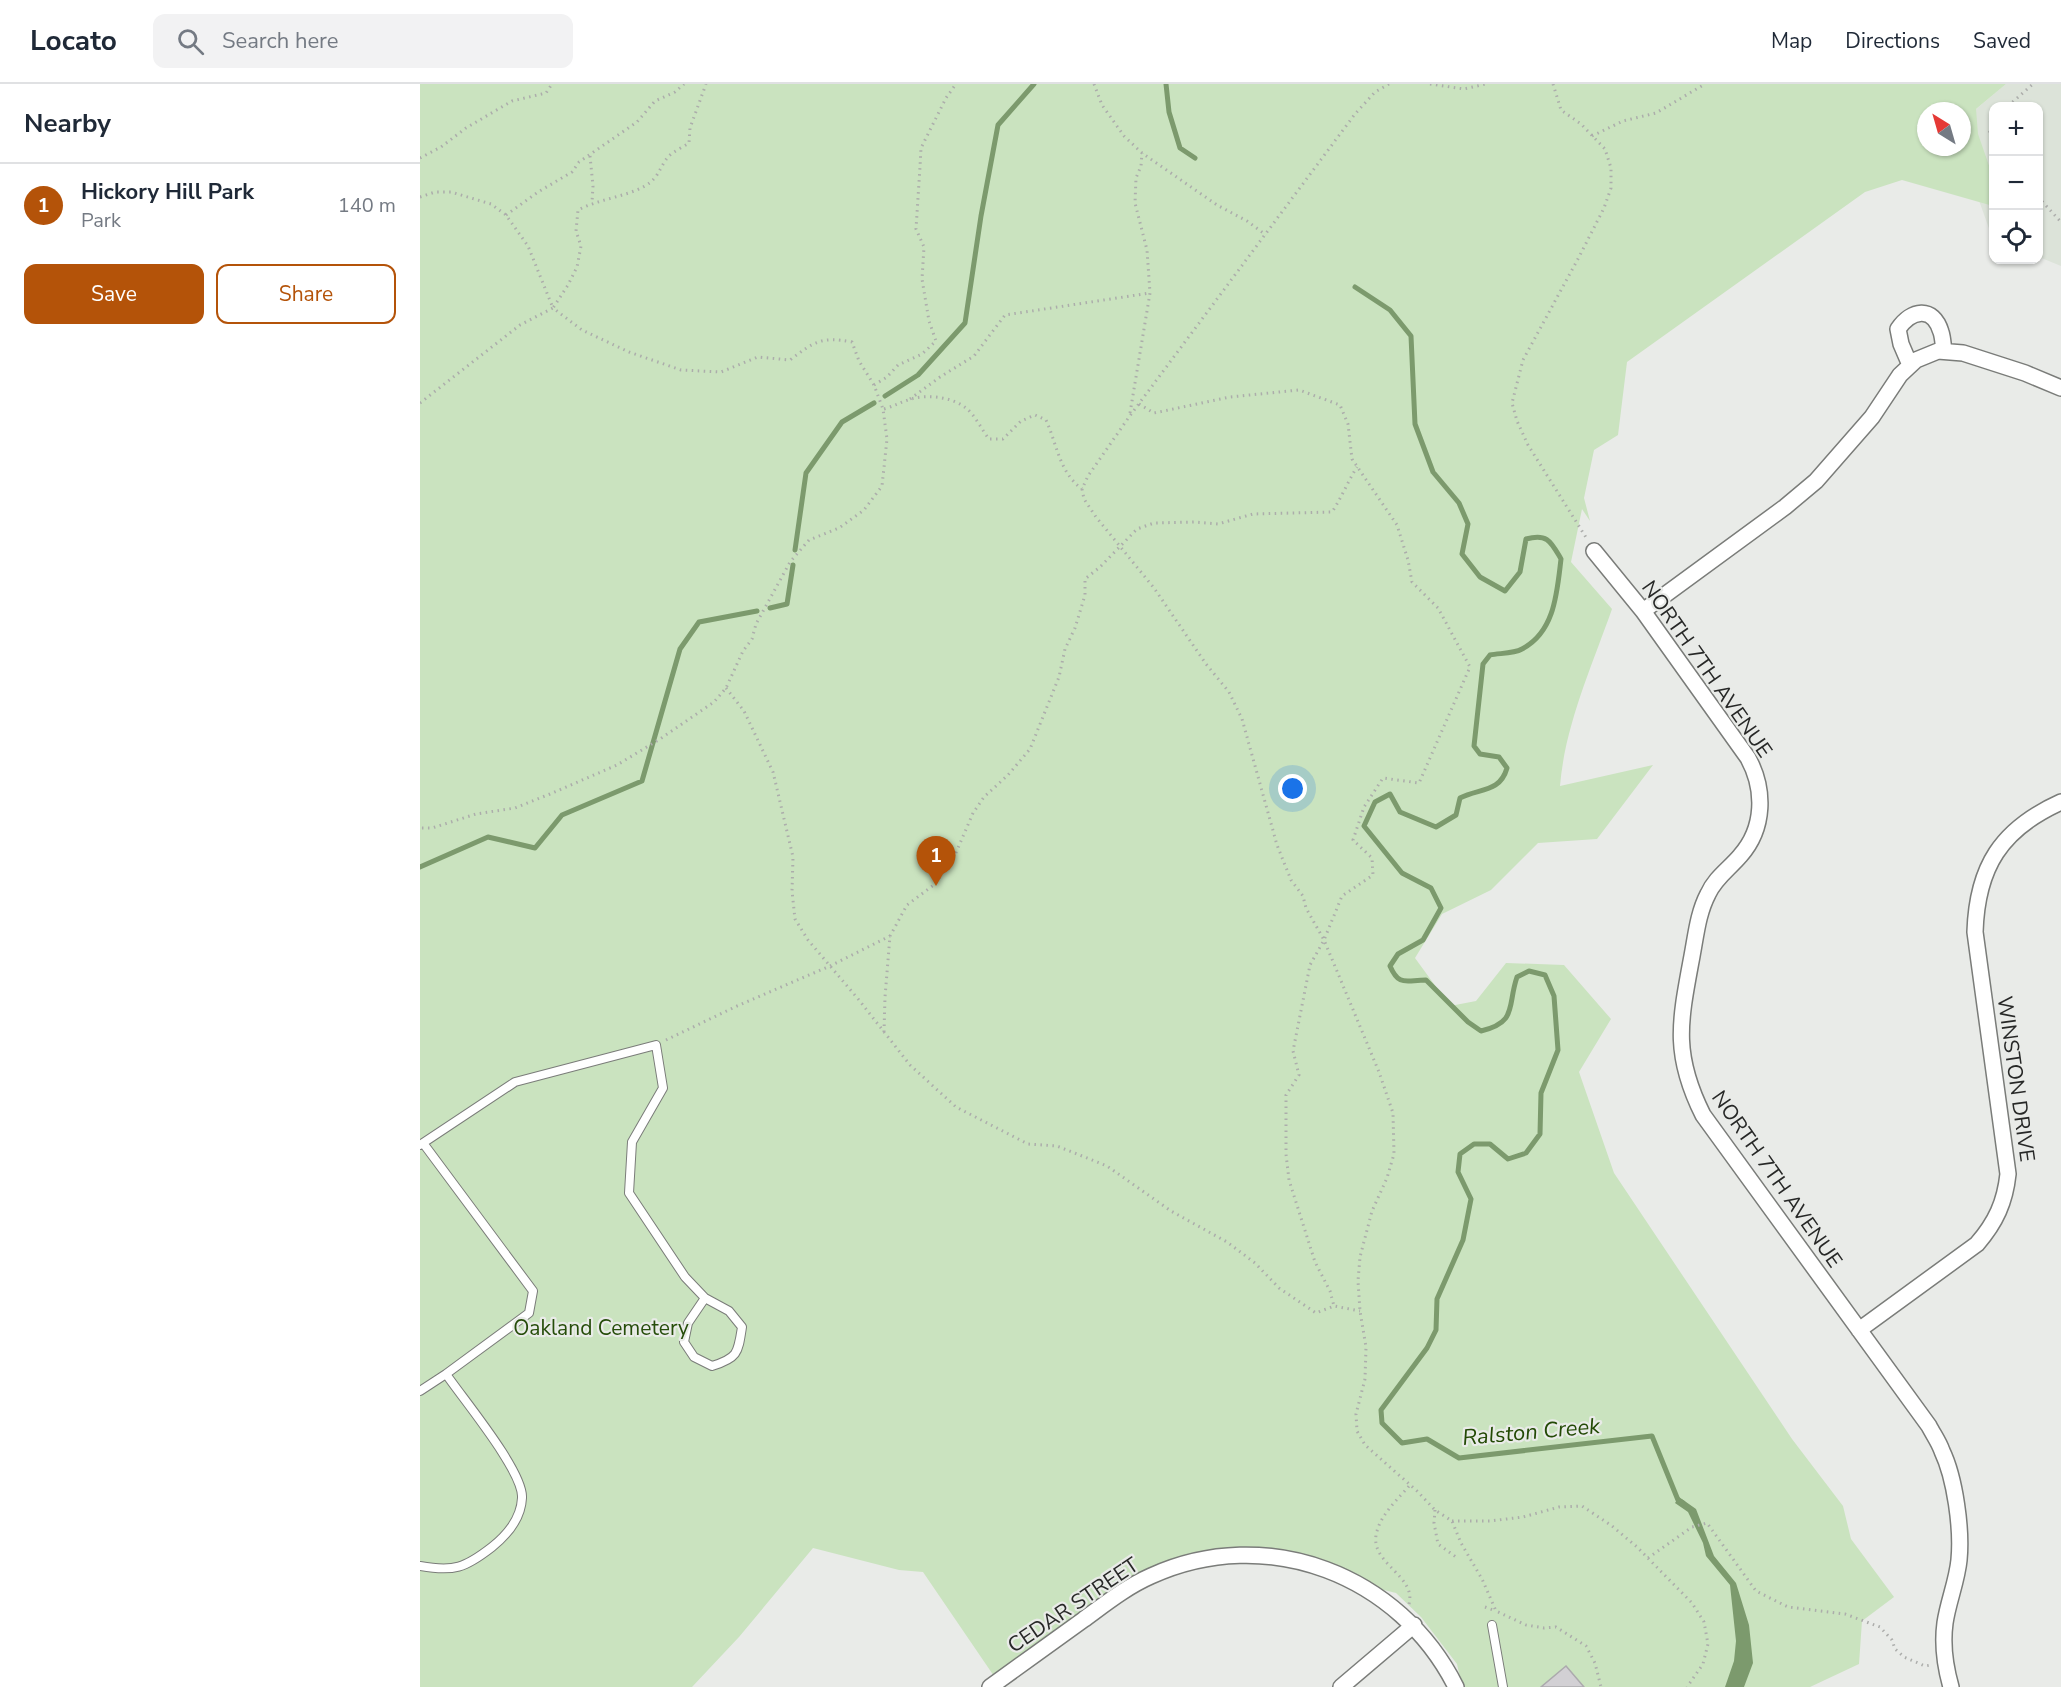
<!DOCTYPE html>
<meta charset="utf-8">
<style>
:root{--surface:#fff;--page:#f2f2f3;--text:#1f2937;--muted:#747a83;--line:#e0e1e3;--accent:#b45309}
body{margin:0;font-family:"Nunito Sans",sans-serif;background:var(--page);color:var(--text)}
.controls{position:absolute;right:18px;top:18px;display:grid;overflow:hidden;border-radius:12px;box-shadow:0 2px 4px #0004}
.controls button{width:54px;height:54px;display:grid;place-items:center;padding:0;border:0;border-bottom:2px solid var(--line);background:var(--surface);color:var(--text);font:30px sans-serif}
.compass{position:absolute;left:1497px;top:18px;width:54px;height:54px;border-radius:50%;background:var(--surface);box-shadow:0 2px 4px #0004;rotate:323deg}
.you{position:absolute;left:873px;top:705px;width:21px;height:21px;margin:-15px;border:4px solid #fff;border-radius:50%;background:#1a73e8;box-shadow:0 0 0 9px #1a73e833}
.badge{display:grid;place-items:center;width:39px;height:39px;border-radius:50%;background:var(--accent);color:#fff;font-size:20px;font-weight:700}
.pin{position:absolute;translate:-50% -50px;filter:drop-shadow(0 2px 3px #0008)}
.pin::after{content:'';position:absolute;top:32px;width:21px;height:18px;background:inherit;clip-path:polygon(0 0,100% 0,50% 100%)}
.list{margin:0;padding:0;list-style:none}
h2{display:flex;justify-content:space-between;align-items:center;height:78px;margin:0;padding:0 24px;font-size:26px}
h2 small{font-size:20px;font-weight:400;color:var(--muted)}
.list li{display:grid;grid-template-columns:39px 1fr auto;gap:18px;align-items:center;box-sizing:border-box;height:84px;padding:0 24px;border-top:2px solid var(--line)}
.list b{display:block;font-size:22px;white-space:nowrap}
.list p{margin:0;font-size:20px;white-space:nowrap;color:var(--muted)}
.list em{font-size:20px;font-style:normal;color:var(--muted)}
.actions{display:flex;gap:12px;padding:18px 24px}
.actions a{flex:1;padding:14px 0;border:2px solid var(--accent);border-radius:12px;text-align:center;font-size:21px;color:var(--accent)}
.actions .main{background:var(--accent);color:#fff}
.icon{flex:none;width:33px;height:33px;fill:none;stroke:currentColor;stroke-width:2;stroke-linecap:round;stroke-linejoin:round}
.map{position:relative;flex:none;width:1641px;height:1603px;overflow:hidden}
header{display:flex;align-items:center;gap:36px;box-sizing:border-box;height:84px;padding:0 30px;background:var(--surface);border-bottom:2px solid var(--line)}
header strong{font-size:28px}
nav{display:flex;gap:33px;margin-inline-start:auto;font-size:21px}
.search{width:420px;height:54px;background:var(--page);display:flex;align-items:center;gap:15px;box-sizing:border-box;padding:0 21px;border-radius:12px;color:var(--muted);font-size:22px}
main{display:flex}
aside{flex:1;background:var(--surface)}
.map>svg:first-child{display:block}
.built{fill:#dce3d9}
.green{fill:#cae3bf;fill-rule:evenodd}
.water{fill:#7c9a6d}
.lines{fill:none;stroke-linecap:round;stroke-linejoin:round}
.stream{stroke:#7c9a6d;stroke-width:5}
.building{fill:#d2d0d4;stroke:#acaaad;stroke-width:1.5}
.lane-casing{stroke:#7a7c79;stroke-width:10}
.street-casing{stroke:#7a7c79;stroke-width:18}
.path{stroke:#acadab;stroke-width:3;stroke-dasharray:1.5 4.5;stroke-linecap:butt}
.lane{stroke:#fff;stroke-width:8}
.street{stroke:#fff;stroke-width:15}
.labels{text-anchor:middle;stroke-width:4.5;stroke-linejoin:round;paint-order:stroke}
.street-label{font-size:21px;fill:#272827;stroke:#e9ebe8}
.park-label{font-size:21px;fill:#264d0a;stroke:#e9ebe8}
.water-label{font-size:22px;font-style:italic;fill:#234a05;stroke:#e9ebe8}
</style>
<header>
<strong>Locato</strong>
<div class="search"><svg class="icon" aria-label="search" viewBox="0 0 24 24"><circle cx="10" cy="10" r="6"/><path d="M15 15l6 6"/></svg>Search here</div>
<nav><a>Map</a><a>Directions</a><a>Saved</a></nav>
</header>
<main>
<aside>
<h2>Nearby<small></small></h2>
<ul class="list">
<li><span class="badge">1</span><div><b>Hickory Hill Park</b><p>Park</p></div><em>140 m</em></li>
</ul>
<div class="actions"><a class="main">Save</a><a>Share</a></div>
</aside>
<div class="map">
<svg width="1641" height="1603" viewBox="0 0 1641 1603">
<rect width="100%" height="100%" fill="#e9ebe8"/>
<path class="built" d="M1586,0h55v182l-22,-9 -1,-151h-44l-1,132 -1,-1 -32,-90h2v-26z"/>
<path class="green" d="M0,0h1586l-30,25 2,25 15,43v29l-91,-26 -37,12 -238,170 -9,73 -24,15 -10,48 6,23 -8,-12 -11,53 41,47c-20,57 -47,116 -52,177l93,-21 -56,74 -59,4 -47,47 -49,24 -27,44 35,48 26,-5 30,-38 58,2 47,54 -32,53 35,101 178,266 51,67 8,33 43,58 -32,24 -3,43 -49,23h-348l-5,-23 -36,-47 -25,-24 -153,-38 -62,9 -58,27 -125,91 -75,-110 -24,-2 -86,-22 -74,89 -47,50h-272zM1506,27h36v36h-36z"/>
<path class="water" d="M1259,1413l17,12 18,47 22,27 13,42 4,38 -9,24h-19l9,-26 2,-20 -6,-56 -24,-29 -3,-13 -15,-31 -13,-9z"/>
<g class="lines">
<path class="stream" d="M746,0l3,28 11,36 15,10
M935,203l35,23 21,26 4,88 18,48 26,31 9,21 -6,30 18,23 25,14 15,-19 6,-33c22,-6 25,3 35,20 -4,33 -6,73 -39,90 -9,5 -23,4 -32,6l-7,9 -9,82 6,8 19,3 8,11c-7,25 -28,20 -47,30l-4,17 -20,12 -36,-15 -10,-18 -15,8 -11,24 38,47 29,15 10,20 -18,32 -25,14 -8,12c9,21 16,14 36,14l42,42 13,9c37,-9 26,-25 36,-54l12,-6 16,4 9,21 4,54 -17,43 -1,41 -14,19 -18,6 -18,-15h-16l-14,10 -2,18 13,27 -8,41 -26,59 -1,31 -9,18 -46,62 1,13 20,20 25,-4 32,19 193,-22 26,64 5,3
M465,312l33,-21 47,-52 16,-107 17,-91 36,-41
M375,466l11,-77 36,-51 32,-19
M350,524l17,-4 6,-39
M0,783l68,-30 47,11 27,-33 80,-34 38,-132 19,-27 58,-11"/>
</g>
<path class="building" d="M1146,1582l18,21h-43z"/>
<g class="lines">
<g class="lane-casing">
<path id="lane" d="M0,1061l95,-63 141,-37 7,43 -31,54 -3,51 56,84 20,21 24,13 13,16c-4,26 -4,31 -30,39l-18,-9 -10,-15 4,-19 17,-25
M0,1307l26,-17 83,-61 4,-22 -110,-148
M0,1482c34,6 45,2 72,-19 15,-12 29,-28 30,-49 2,-26 -59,-99 -76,-124
M1072,1541l11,62"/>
</g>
<g class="street-casing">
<path id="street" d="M1490,281l-9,-21 -3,-15c13,-19 35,-24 43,3 2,6 2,13 3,19
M1174,467l49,60 105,147c17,31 17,70 -8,98 -11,13 -25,22 -32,38 -10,19 -12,41 -16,62 -12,65 -20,97 11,159l226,311c4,8 10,16 13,25 13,27 20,78 17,109 -2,21 -11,42 -14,63 -3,22 0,43 6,64
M1223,527l142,-104 31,-26 56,-64 28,-42 16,-15 22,-9 25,2 62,20 36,15
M1439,1246l118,-86c19,-22 28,-42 31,-70l-33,-242c2,-65 26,-103 86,-130
M570,1603c31,-22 62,-45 93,-67 22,-16 43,-33 68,-44 116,-53 249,-1 305,111
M921,1603l73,-62"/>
</g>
<path class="path" d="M674,0l8,21 22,31 18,17 75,52 30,16 19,14
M969,0l-14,8 -20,22 -226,303 -41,59 -6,13 2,10 12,18 58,71 52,76 23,28 13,27 35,126 14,35 12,16 3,12 18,32 55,132 14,41 1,41 -7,24 -15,33 -12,46 -2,24 2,30 6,36 -1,32 -9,35 1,17 8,14 52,46 18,19 17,11 9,22 21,36 14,32 30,14 18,3 12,-1 30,19 9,17 6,24
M1010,0l34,5 22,-5
M1133,0l8,26 20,14 24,25 6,19v20l-7,20 -25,49 -56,103 -11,43 5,18 11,24 59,94
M1588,22l25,-22
M1574,36l-5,14 5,9
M1172,52l31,-15 33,-8 49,-29
M170,72l3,30 -1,16
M0,74l21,-11 25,-19 46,-27 34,-8 6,-9
M0,113l15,-5h16l40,12 15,11 22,31 25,62 15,-23 9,-18 4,-21 -5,-15 2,-21c21,-11 47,-13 67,-24 15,-9 14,-19 24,-30 5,-5 14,-9 20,-13l1,-15 16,-44
M1618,113l23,25
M86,131l32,-23 34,-20 7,-10 58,-40 18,-21 20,-9 9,-8
M454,301l13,-8 11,-12 24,-11 14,-13 -7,-20 -7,-42 2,-32 -8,-18 4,-62 1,-19 25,-50 10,-14
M490,315l30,-22 34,-21 31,-41 145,-22
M0,319l100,-78 33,-17 29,22 47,22 52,18 40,2 37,-15 32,3c24,-18 31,-24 62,-18l7,19 15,24 9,24 4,30 -5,47 -18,24 -25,18 -30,12 -19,22 -34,62 -4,15 -9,12 -17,37 -12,14 -54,37 -43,26 -67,29 -35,14 -39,6 -44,14h-12
M719,320l15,9 76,-16 69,-7 41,15 8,19 4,35 45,66 11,35 4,22 26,26 32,59 -51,116 -36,-5 -19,29 -11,33 19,18 1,17 -31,21 -18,44 -14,25 -17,86 6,24 -13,20v59l3,26 26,82 15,29 4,15
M464,325c10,-3 17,-7 27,-10 17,-5 41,-2 55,9 9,7 16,22 23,31h14l18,-18 14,-6 11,5c11,24 13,52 36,69
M710,329l20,-120 -3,-43 -12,-47 1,-25 5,-12 1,-13
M306,604l18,23 29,61 20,85 -1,34 3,28 13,21 51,60 51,65 46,42 72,37 29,2 50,20 64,45 56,31 28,21 24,25 37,25 18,-7 26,5
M464,948l1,-35 5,-61 17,-31 28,-21 20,-29 18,-42 11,-16 24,-22 22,-26 29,-72 6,-28 10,-21 10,-33v-16l15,-12 37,-38 17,-6 40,-1 24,2 35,-10 79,-2c10,-15 16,-31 25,-45
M246,956l71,-34 93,-40 60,-30
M1015,1426l-1,13 4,21 18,13
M1032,1437h38l33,-4 36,-10 23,-1 30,20 25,21 55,56 12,19 4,22 -5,20 -16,23
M1228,1474l44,-31 15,-4 49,68 32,16 57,7 35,13 12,13 3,9 9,8 21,9 6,-1
M989,1520c8,-29 -42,-41 -32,-73 5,-18 22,-33 33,-46
M1065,1523l11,4"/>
<use href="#lane" class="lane"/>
<use href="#street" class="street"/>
</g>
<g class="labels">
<g class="street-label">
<text transform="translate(1287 585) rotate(55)" y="7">NORTH 7TH AVENUE</text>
<text transform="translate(1596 995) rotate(82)" y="7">WINSTON DRIVE</text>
<text transform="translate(1357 1095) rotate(55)" y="7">NORTH 7TH AVENUE</text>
<text transform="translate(653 1521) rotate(-34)" y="7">CEDAR STREET</text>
</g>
<g class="park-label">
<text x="181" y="1251">Oakland Cemetery</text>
</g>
<g class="water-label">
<text transform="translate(1111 1347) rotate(-5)" y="8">Ralston Creek</text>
</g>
</g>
</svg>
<div class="controls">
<button>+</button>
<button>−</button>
<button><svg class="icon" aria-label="locate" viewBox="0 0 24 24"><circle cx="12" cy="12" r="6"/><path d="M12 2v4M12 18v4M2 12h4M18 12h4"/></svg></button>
</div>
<svg class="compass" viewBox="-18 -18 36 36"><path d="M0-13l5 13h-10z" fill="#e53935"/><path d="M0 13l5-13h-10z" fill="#747a83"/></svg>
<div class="you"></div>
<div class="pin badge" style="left:516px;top:802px">1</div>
</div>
</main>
